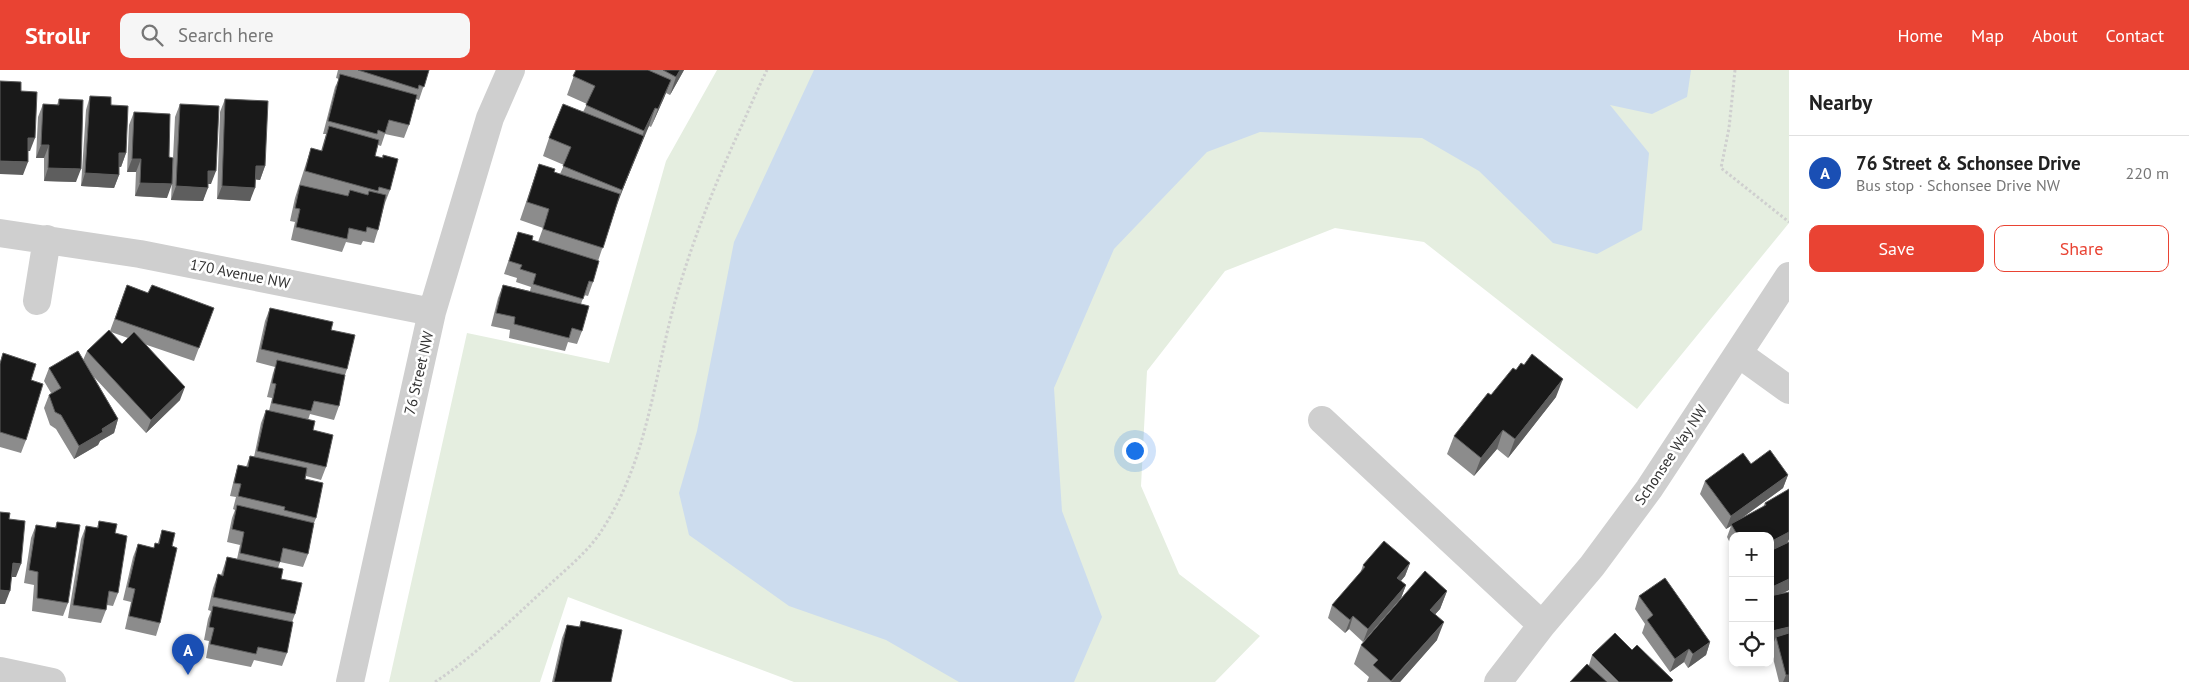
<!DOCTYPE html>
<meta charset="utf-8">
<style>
:root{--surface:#fff;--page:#f6f6f6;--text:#222;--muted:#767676;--line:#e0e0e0;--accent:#e94333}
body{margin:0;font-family:"PT Sans",sans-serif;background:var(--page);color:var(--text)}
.controls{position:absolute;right:15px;bottom:15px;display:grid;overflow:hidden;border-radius:10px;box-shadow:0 2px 8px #0003}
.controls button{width:45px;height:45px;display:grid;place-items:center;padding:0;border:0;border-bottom:1px solid var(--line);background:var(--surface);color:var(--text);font:25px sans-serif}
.you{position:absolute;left:1134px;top:380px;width:18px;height:18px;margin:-12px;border:4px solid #fff;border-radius:50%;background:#1a73e8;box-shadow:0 0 0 8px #1a73e833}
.badge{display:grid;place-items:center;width:32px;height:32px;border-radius:50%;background:var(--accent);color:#fff;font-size:16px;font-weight:700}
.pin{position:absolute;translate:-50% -41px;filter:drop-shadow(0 1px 2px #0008)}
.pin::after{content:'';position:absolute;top:26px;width:18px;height:15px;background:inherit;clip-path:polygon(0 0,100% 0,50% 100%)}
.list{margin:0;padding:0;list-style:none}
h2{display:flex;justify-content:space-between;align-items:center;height:65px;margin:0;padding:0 20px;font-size:21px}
h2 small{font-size:16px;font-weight:400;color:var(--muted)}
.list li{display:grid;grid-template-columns:32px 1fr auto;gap:15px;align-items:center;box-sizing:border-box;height:75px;padding:0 20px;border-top:1px solid var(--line)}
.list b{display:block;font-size:19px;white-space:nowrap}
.list p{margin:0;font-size:16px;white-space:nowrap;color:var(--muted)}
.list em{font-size:16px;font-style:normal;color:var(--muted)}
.actions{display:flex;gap:10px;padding:15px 20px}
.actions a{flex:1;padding:11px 0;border:1px solid var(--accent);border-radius:10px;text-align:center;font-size:18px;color:var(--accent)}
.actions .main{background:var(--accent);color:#fff}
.icon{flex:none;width:28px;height:28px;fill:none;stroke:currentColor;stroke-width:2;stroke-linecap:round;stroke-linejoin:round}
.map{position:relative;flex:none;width:1789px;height:612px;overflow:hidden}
header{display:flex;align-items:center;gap:30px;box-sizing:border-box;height:70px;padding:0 25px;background:var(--accent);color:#fff}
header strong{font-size:24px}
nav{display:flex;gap:28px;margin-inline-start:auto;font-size:18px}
.search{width:350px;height:45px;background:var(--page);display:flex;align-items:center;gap:12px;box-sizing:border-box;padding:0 18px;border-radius:10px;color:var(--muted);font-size:19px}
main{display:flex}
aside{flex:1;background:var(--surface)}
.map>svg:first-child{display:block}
.green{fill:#e5eee0}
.water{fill:#ccdcee}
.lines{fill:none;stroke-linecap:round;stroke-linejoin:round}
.path{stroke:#cfcfcf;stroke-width:3;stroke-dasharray:2.5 2.5;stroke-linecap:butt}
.minor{stroke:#cfcfcf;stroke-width:28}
.wall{fill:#8c8c8c;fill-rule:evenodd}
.shaded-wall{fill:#5e5e5e}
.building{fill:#191919;stroke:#5e5e5e}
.labels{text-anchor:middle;stroke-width:5;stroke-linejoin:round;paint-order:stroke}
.street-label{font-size:15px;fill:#323232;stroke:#fff}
</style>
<header>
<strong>Strollr</strong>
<div class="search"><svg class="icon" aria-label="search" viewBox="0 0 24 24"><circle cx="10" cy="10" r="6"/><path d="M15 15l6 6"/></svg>Search here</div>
<nav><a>Home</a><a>Map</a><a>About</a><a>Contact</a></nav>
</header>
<main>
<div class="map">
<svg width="1789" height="612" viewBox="0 0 1789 612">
<rect width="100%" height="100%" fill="#fff"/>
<path class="green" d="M717,0h1072v153l-152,186 -213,-167 -89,-14 -110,43 -78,100 -6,115 38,88 81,62 -45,46h-421l-226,-85 -28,85h-151l78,-349 142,30 57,-202z"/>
<path class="water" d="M814,0h877l-4,27 -35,17 -42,-9 39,48 -7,77 -45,24 -44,-11 -74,-72 -57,-33 -162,-6 -53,20 -93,97 -60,139 8,123 40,106 -28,65h-115l-73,-42 -97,-34 -100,-71 -10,-42 18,-62 37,-189z"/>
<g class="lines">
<path class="path" d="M1735,0l-6,58 -8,40 68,54
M435,612c41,-27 76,-62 112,-95 19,-18 41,-35 55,-57 47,-73 51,-151 74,-232 17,-59 40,-117 66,-173 8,-18 16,-37 25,-55"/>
<path class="minor" d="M0,163l140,21 292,58
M37,231l10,-62
M1739,284l50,36
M1322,350l220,205
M0,601l52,11
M350,612l82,-370 58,-194 21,-48
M1498,612l44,-57 50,-59 57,-77 140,-213"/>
</g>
<path class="wall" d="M338,0h91l-10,30 -3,-1 -7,26 -5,13 -19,-4 -4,12 -3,-1 -3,11 7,2 1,-3 7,35 -5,13 -7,27 -4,13 -11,-2 -2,4 -15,-3 -4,10 -51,-12 4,-18 -5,-1 5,-23 16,-50 10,3 5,-17h-3l12,-47 4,-8 -3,-1z
M576,0h108l-14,25 -4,-2 -15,34 -2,-1 -6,11 -26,68 -19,56 -5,21 -5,14 -4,-1 -3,9 1,27 -5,13 -9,-2 -3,9 -56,-13 1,-8 -19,-4 7,-28 5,-13 27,6 1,-4 -15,-5 1,-4 -13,-4 14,-42 14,8 6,2 5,-14 -23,-8 19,-56 15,8 6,2 4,-9 -21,-9 6,-18 34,-26 4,-8 -20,-9z
M90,26l21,9 15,48 -5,14h-2v8l-5,13 -33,-2 5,-76z
M59,29l17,83 -32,-1v-23h-8l2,-41 5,-13 14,1z
M225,29l40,67 -5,14 -5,-1 -5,22 -33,-2 3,-87z
M180,34l31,80h-3l-5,17 -32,-1 4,-83z
M134,42l33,86 -32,-2 1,-24h-9l2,-47z
M127,215l21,8 66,15 -20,53 -50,-17 36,56 -34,33 -52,-56 24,42 -4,14 -14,8 -2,4 -24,14 -18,-30 -6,-4 -6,-17 5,-13 2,-2 -7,-12 5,-13 34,-8 4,-9 23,-20zM111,262l17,6 -6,6z
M270,238l61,22 16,39 -2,6 -6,31 -5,14 -24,-6 -2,6 18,47 -5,13 -15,-4 -1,3 11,39 -2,5 -6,31 -5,13 -23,-5 -2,6 3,11 14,35 -3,8 -5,31 -5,13 -28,-6 -3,7 -45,-9 3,-17 -5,-1 4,-21 3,-8 -3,-1 5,-22 5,-14 3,1 6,-18 10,2 3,-14 -13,-3 5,-24 3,-8 -2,-1 3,-12 -6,-1 4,-17 4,-14 8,2 4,-11 4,1 7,-34 5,-13 3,1 3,-13 -5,-1 6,-24 2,-6 -19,-5 9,-41z
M3,283l28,27 -5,60 -5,13 -21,-6v-85z
M1556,327l-48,61 -11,-9 -23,27 -27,-22 7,-18z
M1751,394l37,11 -5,13 -45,33 25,-14 2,-4 24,-14v50l-1,4 1,47 -5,3 5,89h-10l-8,-32 3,-8 -4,1v-107h-37v13l-6,-12 4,-11 -5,3 -26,-35 5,-13z
M99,451l16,12 3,60 -5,13 -6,-1 -1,5 -5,13 -33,-5 13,-79 5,-13 11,2z
M57,452l11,81 -5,13 -31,-5 2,-26 -10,-2 7,-45 5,-13 19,3z
M162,460l10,16 -12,77 -4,13 -31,-7 6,-27 -8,-2 10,-43 5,-13 16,4 1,-5h3z
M1410,493l-5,13 -4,5 5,4 -5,13 -38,44 -14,-13 -4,4 -17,-15 4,-13 28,-31 3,-9z
M1447,521l-7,18 -5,5 2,26 -37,42h-33l2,-5 -15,-13 7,-19z
M1639,526l71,46 -4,13 -18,13 -4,-6 -14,10 -28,-39 3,-9 -10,-15z
M581,551l30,61h-59l10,-44 5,-13 12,2z
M1632,580l41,30 -1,2h-102l19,-17 3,-10z"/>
<path class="shaded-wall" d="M680,0h4l-14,25 6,-18z
M671,10l-7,18 -13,29 7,-18z
M655,38l-6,18 -34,82 29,-77z
M28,68h7l-5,13h-6z
M41,75h8l-5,13h-8z
M119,83h7l-5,14 -6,-1z
M132,89h9l-5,13h-9z
M0,91l28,1 -5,13 -23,-1z
M256,96h9l-5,14 -9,-1z
M48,98l33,1 -5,13 -32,-1z
M208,101h8l-5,13h-8z
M85,103l34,2 -5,13 -33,-2z
M140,113l32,1 -5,14 -32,-2z
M176,116l32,2 -5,13 -32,-1z
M222,116l33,2 -5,13 -33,-2z
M1563,309l-7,18 -48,61 7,-19z
M185,317l-5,13 -34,33 5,-13z
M118,349l-4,14 -14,8 -2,4 -24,14 5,-13 23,-17z
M1503,360l-6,19 -23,27 7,-18z
M1788,405l-5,13 -51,37 -1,-1v2l-5,3 5,-13z
M1789,454v15l-2,4 -17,10v-11z
M13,493l8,1 -5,13h-8z
M1410,493l-5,13 -13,15 5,-13z
M1789,509v11l-19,9v-11z
M1406,515l-5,13 -38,44 5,-13z
M0,520l10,1 -5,13h-5z
M1447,521l-7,18 -17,19 7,-18z
M1353,546l-4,13 -4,4 5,-13z
M1444,552l-7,18 -37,42h-9z
M1789,557v12l-13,-2 -2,5 -4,1v-8l2,-4z
M1710,572l-4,13 -18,13 5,-14z
M1689,579l-5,13 -14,10 5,-13z
M1786,605h3v7h-6z"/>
<path class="building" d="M358,0h71l-5,17 -5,-2 -1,4z
M576,0h72l23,10 -13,29 -3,-1 -11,23 -58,-26 9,-19 -22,-10z
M663,0h17l-4,7z
M340,4l77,21 -8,30 -20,-5 -4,13 -7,-3 -1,4 -49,-13z
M0,11l21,1v9l16,1 -2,46h-7v24l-28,-1z
M90,26l21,1v8l17,1 -2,47h-7v22l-34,-2z
M59,29l24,1 -2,69 -33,-1 1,-23h-8l2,-41 16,1z
M225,29l43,2 -3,65h-9l-1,22 -33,-2z
M180,34l39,2 -3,65h-8v17l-32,-2z
M563,34l81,32 -22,54 -59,-24 8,-19 -22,-9z
M134,42l36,2 -1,43 4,1 -1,26 -32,-1 1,-24h-9z
M329,56l50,14 -4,16 8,2v-3l15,4 -8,31 -11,-3 -1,4 -73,-20 6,-23 11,3z
M539,94l16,5 -1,3 66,22 -17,54 -60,-19 6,-20 -22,-7z
M300,115l48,11 2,-6 18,5 1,-4 17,4 -8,35 -11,-3 -1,5 -17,-4 -2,11 -51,-12 4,-18 -5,-1z
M518,162l15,4 -1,4 67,21 -6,21 -4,-1 -6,18 -50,-15 3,-10 -16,-5 2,-4 -13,-4z
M127,215l21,8 4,-8 62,23 -15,40 -84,-29z
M503,215l86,21 -7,25 -10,-3 -3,10 -55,-14 1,-7 -19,-4z
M270,238l63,14 -2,8 24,5 -8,34 -86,-20z
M109,260l13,14 12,-12 51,55 -34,33 -64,-69z
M78,281l40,68 -16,10 1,3 -24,14 -18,-31 -6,-3 -6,-17 12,-7 -12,-20z
M3,283l33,11 -5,16 12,4 -17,56 -26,-8v-68z
M1532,284l31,25 -48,60 -12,-9 -22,28 -27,-22 34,-43 3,2 22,-27 3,2 5,-7 3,2z
M277,290l68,15 -6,31 -25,-5 -3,10 -39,-8 4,-19 -4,-1z
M266,340l49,11 -2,9 20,5 -7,32 -69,-16z
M1770,380l18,25 -57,41 -26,-35 38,-28 8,11z
M250,386l57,12 -2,11 18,4 -7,35 -32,-8 1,-3 -47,-11 3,-12 -7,-1 4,-18 10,2z
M1789,419v43l-19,10v-6h-32l-7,-12 35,-19 -1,-2z
M237,435l77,18 -6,31 -25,-6 -3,14 -40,-9 4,-21 -12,-3z
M0,442l10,1 -1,6 16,2 -4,43 -8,-1 -3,28 -10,-1z
M99,451l18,3 -2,9 12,3 -9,57 -9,-2 -3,19 -33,-5 13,-79 12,2z
M57,452l23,3 -12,78 -31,-5 1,-26 -9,-2 7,-45 20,3z
M162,460l13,3 -3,13 5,2 -17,75 -31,-7 6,-27 -7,-2 10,-43 16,4 1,-5 4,1z
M1384,471l26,22 -13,15 9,7 -38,44 -15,-13 -3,4 -18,-15 33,-38 -2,-2z
M1789,472v37l-19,9v-37z
M227,487l56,12 -2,10 21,4 -7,31 -82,-17 5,-23 5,2z
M1425,501l22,20 -17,19 14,12 -53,59 -18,-16 5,-5 -17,-15z
M1665,508l45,64 -17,12 -4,-5 -14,10 -28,-39 6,-5 -14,-19z
M1789,522v35l-17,4 -2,-7v-28z
M213,536l80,16 -6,31 -29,-6 -2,7 -46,-10 4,-16 -5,-1z
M581,551l41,9 -11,52h-57l13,-57 13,2z
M1615,563l17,17 5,-5 36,35 -2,2h-52l-27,-27z
M1789,563v42h-3l-10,-38z
M1587,594l20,18h-37z"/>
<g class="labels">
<g class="street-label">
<text transform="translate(240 204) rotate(11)" y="5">170 Avenue NW</text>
<text transform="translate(419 303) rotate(-77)" y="5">76 Street NW</text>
<text transform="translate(1671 385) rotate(-56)" y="5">Schonsee Way NW</text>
</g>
</g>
</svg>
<div class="controls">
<button>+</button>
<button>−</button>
<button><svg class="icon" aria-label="locate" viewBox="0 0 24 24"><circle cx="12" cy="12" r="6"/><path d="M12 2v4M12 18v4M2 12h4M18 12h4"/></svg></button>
</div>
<div class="you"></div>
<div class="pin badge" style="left:188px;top:605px;background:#1a4fb4">A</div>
</div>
<aside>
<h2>Nearby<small></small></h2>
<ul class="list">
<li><span class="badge" style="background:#1a4fb4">A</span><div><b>76 Street &amp; Schonsee Drive</b><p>Bus stop · Schonsee Drive NW</p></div><em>220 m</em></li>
</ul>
<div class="actions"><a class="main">Save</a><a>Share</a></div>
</aside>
</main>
